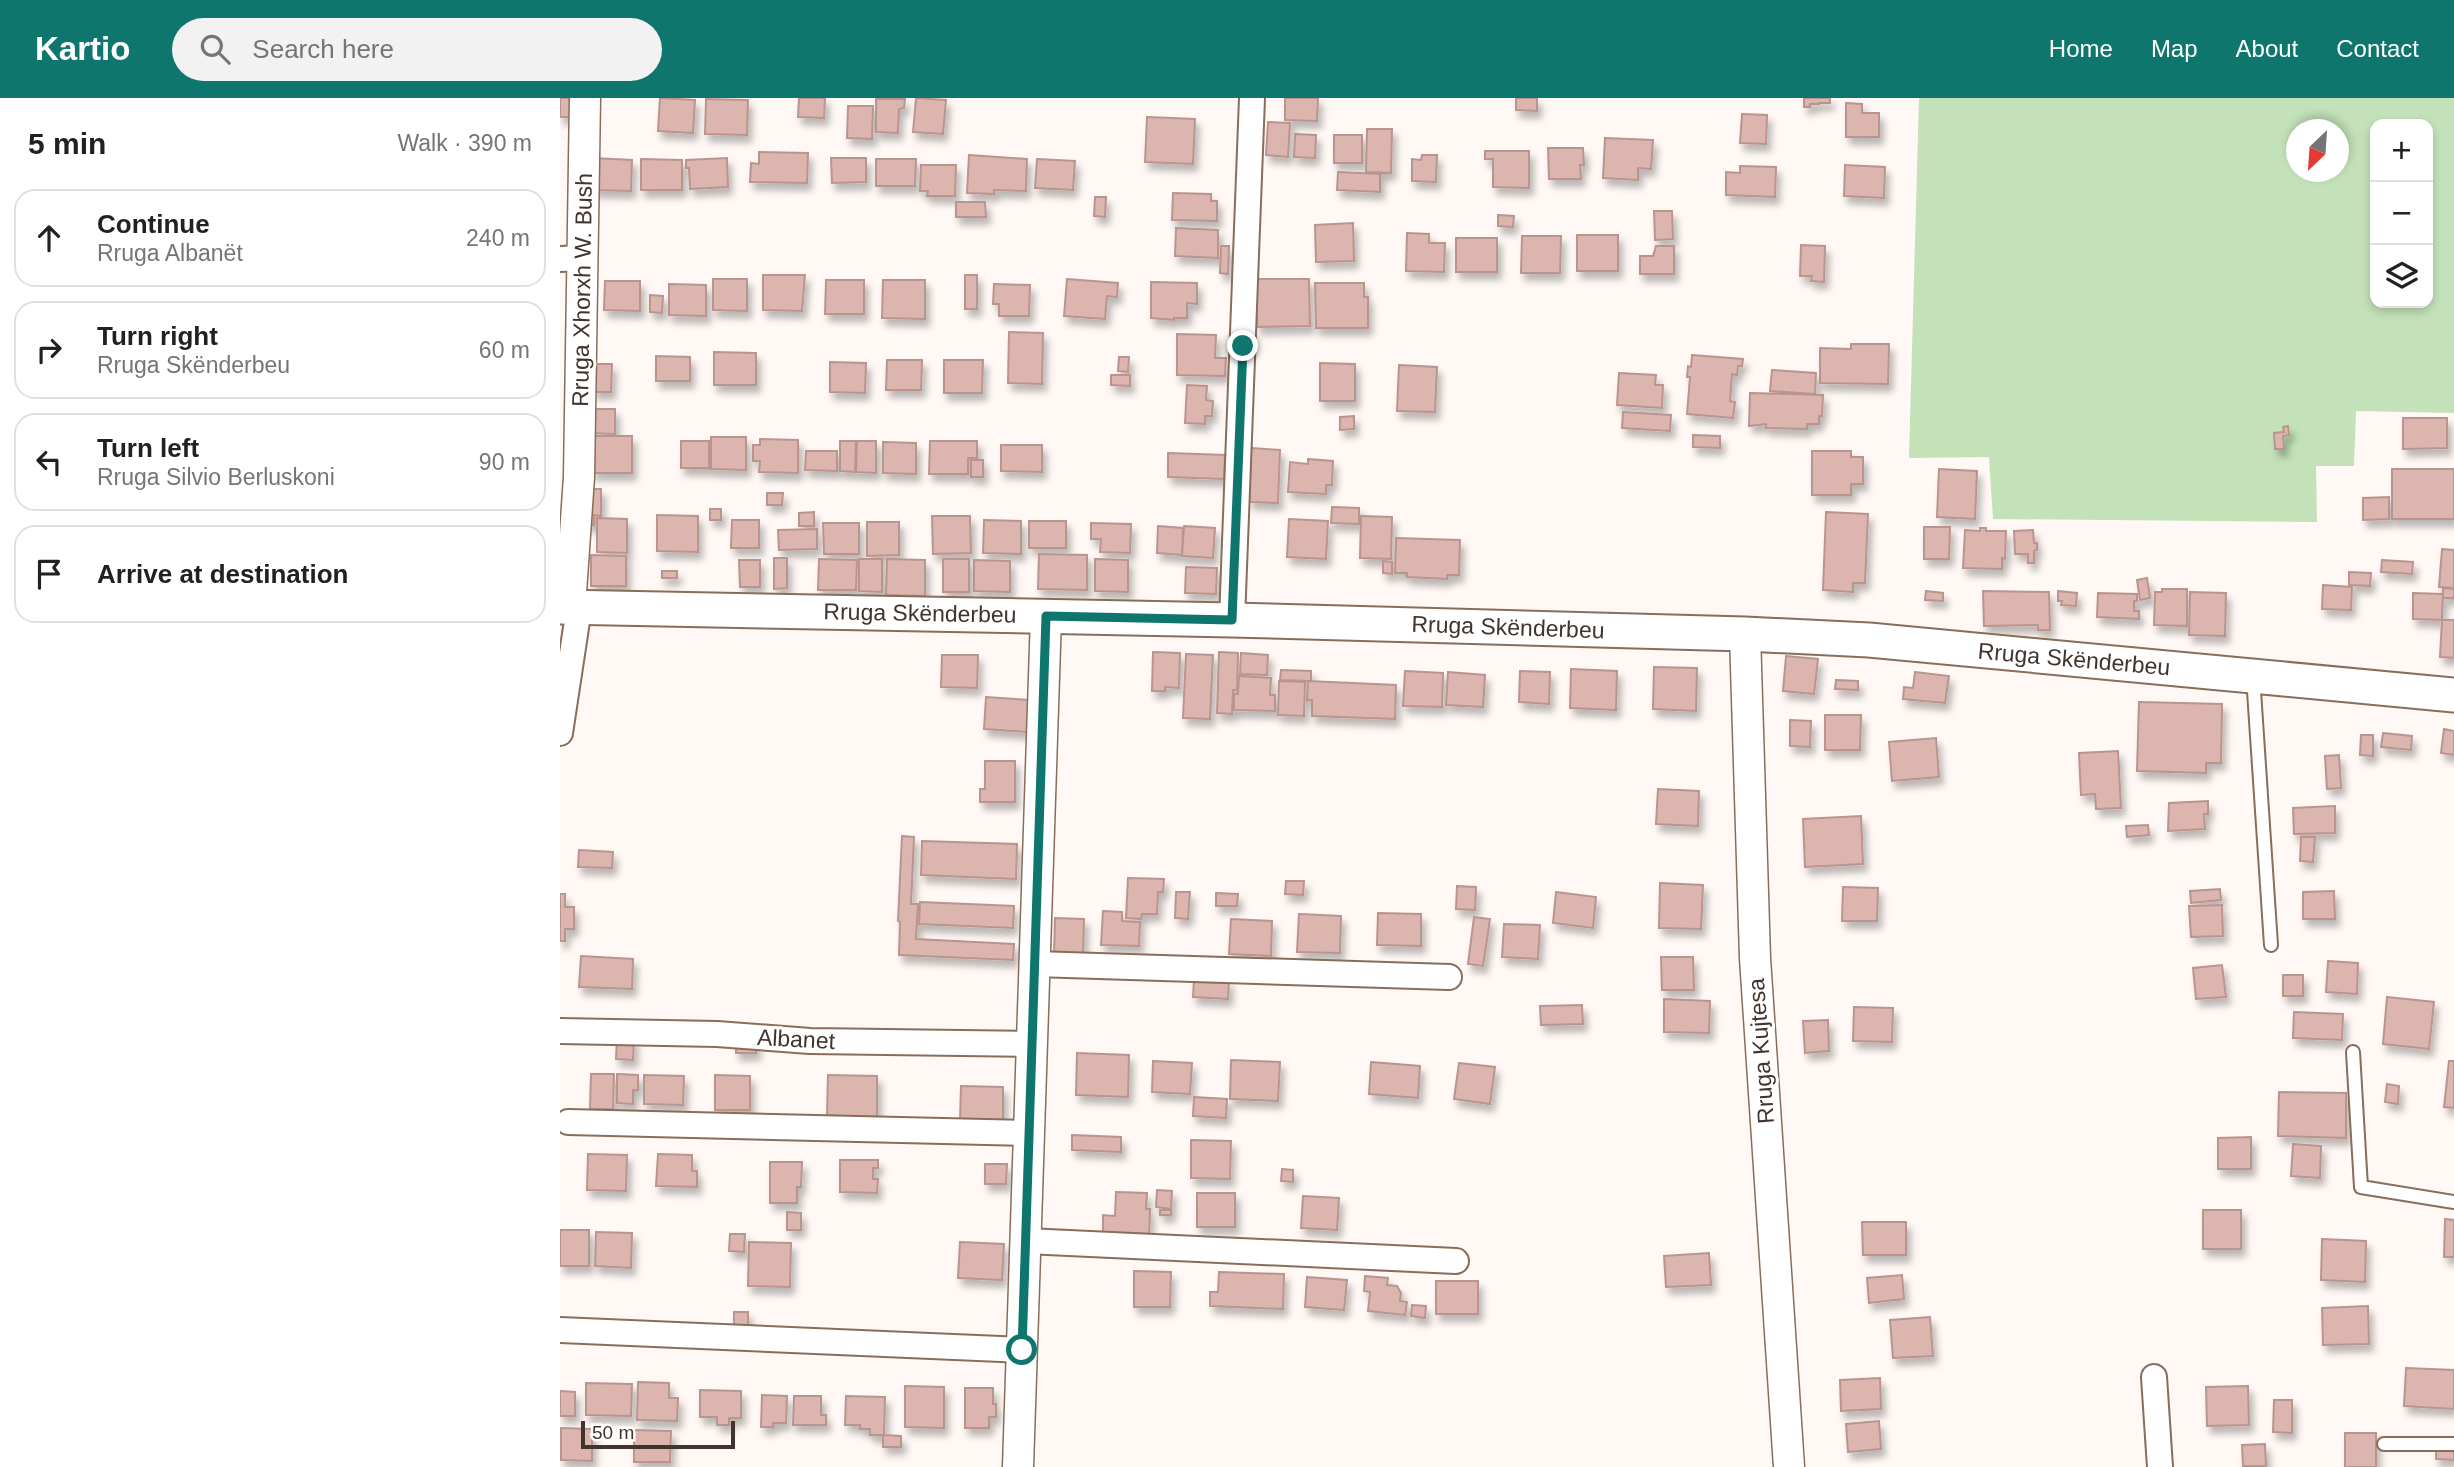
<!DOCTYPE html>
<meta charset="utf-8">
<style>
:root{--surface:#fff;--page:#f2f2f2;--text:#202124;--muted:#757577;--line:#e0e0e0;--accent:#0f766e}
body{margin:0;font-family:Arial,sans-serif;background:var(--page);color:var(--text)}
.controls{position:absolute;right:21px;top:21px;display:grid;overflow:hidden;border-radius:14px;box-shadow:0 4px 10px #0003}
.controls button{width:63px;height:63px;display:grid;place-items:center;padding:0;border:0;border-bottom:2px solid var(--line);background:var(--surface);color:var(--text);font:35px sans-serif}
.compass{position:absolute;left:1726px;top:21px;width:63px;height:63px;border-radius:50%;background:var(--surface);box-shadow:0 4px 10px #0003;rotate:205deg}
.scale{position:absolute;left:21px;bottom:18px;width:154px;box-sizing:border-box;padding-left:7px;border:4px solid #41342c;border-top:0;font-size:19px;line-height:24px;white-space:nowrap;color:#41342c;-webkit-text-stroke:5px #fff;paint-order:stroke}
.stop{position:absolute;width:21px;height:21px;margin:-16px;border:5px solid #0f766e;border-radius:50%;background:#fff}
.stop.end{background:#0f766e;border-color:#fff;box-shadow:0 2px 7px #0008}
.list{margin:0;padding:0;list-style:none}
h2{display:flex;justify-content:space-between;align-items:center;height:91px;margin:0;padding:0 28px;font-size:30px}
h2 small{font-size:23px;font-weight:400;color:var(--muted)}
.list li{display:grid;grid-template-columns:46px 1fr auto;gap:21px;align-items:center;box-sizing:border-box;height:98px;margin:0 14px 14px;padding:0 14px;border:2px solid var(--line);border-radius:21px}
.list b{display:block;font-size:26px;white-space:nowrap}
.list p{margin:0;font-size:23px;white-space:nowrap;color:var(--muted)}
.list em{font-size:23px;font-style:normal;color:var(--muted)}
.icon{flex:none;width:38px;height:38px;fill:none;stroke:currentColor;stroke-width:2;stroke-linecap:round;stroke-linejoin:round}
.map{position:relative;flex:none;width:1894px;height:1369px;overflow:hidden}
header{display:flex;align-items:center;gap:42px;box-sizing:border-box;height:98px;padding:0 35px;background:var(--accent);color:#fff}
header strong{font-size:33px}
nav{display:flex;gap:38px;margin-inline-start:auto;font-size:24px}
.search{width:490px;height:63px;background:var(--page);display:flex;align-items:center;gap:18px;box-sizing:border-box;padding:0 24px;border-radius:38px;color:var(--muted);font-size:26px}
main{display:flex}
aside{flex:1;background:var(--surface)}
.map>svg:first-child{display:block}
.green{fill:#c3e2b9;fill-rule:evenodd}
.building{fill:#dcb5af;stroke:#ba948f;stroke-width:2;filter:url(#shadow)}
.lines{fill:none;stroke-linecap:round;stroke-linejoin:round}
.service-casing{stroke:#896d5a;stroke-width:16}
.minor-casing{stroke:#896d5a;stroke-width:28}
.tertiary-casing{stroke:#896d5a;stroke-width:33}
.secondary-casing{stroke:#896d5a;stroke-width:37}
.service{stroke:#fff;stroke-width:12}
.minor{stroke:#fff;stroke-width:24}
.tertiary{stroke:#fff;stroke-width:30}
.secondary{stroke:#fff;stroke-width:33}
.route{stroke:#0f766e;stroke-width:9}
.labels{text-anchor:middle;stroke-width:6;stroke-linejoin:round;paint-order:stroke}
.street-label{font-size:23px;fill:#41342c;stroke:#fff}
</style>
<header>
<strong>Kartio</strong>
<div class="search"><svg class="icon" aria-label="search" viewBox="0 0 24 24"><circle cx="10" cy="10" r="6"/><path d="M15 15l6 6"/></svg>Search here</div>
<nav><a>Home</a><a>Map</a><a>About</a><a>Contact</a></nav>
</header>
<main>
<aside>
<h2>5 min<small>Walk · 390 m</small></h2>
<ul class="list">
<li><svg class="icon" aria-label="ahead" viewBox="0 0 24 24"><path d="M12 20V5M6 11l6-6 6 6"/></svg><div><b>Continue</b><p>Rruga Albanët</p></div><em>240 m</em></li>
<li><svg class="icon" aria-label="right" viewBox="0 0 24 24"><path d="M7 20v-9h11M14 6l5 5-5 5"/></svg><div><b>Turn right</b><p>Rruga Skënderbeu</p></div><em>60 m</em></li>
<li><svg class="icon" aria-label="left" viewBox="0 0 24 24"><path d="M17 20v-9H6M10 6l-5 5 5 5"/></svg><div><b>Turn left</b><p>Rruga Silvio Berluskoni</p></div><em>90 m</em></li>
<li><svg class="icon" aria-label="arrive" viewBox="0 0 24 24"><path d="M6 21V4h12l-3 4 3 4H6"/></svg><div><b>Arrive at destination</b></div></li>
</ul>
</aside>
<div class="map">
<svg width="1894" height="1369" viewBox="0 0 1894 1369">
<defs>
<filter id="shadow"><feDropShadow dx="4" dy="7" stdDeviation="3.5" flood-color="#0004"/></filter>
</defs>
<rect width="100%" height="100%" fill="#fff8f4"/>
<path class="green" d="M1359,0h535v315l-98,-2 -2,55h-38l1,56 -324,-3 -4,-62 -80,1zM1815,26h53v179h-53zM1736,32h42v42h-42z"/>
<path class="building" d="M0,0h13v19h-13z
M100,0l35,2 -2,33 -35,-2z
M239,0h26l-1,20 -26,-1z
M356,0l30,2 -3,34 -30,-2z
M725,0h33l-1,23 -32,-1z
M956,0h21v13l-21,-1z
M1244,0h26v5h-11v1h-9v3h-6z
M146,1l42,1 -1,35 -42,-1z
M316,1h29l-1,9 -5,1 -1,24 -22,-1z
M1286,5l16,1v9h17v24h-33z
M288,8h25l-1,33 -25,-1z
M1182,16l25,1 -1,29 -26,-1z
M587,19l48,2 -2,45 -48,-2z
M708,24l22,1 -2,34 -22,-2z
M807,31h25l-1,44 -25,-1z
M735,36l21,1 -1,23 -21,-1z
M774,37h28v28h-28z
M1045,40l48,2 -2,29 -13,-1v12l-35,-2z
M988,50h35l1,17h-4l1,14h-32z
M925,53h44v37l-36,-1v-28h-8z
M199,54l49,1 -1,30 -57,-1 1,-19 8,1z
M409,57l58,4 -1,32 -32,-1v4l-27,-1z
M862,57h15l-1,27 -24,-1v-22l9,1z
M33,60l39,2 -1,31 -40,-1z
M167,60l1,29 -38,2 -1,-21h-3v-8z
M271,60h35v24l-34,1z
M81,61l41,1v30h-41z
M316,61h40l-1,27h-39z
M477,61l38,2 -2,29 -38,-2z
M361,67h35l-1,31h-28l1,-5h-8z
M1285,67l40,2 -1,31 -40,-2z
M1180,68l36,1 -1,30 -49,-2v-23l14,1z
M778,74l42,2v18l-43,-2z
M613,95l38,1v7h6v20l-45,-1z
M535,99h11l-1,20 -11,-1z
M396,104h29l1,15h-30z
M1094,113h18l1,28 -18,1z
M938,117l16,1 -1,11 -15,-1z
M793,125l1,38 -38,1 -1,-37z
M616,130l42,2v28l-43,-2z
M847,135l22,1v9h16l-1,29 -38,-1z
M1017,137h41v36h-41z
M962,138h39l-1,37h-39z
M896,140h41v34h-41z
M1241,147l24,1 -1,36 -13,-1 1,-5h-12z
M661,148h8l-1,28 -8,-1z
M1096,148h18v28h-34v-18h13z
M203,177h42l-3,36 -39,-1z
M405,177h12v34h-12z
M153,181h34v32l-34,-1z
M507,181l51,4 -1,14 -10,-1 -2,23 -41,-3z
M696,181h53l1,47 -53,1z
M266,182h38v34h-39z
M323,182h42v39l-43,-1z
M45,183h35v30l-36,-1z
M591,184l46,1v21l-10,-1v15h-13v2l-23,-2z
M755,185h49v14h4v31h-52z
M109,186l37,1v31l-37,-1z
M434,186l36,1 -1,31h-30v-12h-6z
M90,197l13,1 -1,17 -12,-1z
M449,234l34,1 -1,51 -34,-1z
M617,236l39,1 -1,23h11l-1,18 -48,-1z
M1291,246h38l-1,40 -68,-1v-35l31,1z
M154,254l42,1v32h-42z
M1132,257l51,4 -1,7h-4l-1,9 -5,-1 -2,27 5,1 -2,16 -46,-4 3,-37h-3l1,-11 3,1z
M96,258l34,1v24h-34z
M559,259h10l-1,15 -10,-1z
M327,262h35l-1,30h-35z
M384,262h39l-1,33h-38z
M270,264l36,1 -1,30 -35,-1z
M760,265l35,1v37h-35z
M33,266h19l-1,28h-18z
M839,267l38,2 -2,45 -38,-1z
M1212,272l44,3 -1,21 -45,-3z
M1059,275l37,2 -1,10h8l-1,23 -45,-3z
M551,277h19v11l-19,-1z
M627,287l20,1 -1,14 7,1 -1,15h-7v8l-20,-1z
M1190,295l73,2 -1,21h-3v8h-12v5l-41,-1v-4l-17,2z
M31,311h24v25l-25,-1z
M1063,314l48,3 -1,16 -48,-3z
M794,318v13l-14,1v-13z
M1843,320h44v30l-44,1z
M1728,328l1,9 -6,1 1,13h-9l-1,-16 10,-1 -1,-5z
M1133,337l27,1v12l-27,-1z
M32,338h40v37h-40z
M151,339h35v33l-35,-1z
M200,341l38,1v33l-39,-1 1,-11h-7v-16h7z
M121,343h28v27h-28z
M280,343h16l-1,31 -15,-1z
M297,343h19v32l-20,-1z
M370,343h47v17h-9v16h-39z
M323,344l33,1v31l-33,-1z
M441,347h41v27l-41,-1z
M691,350l29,2 -2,53 -29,-1z
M246,353h31v20l-32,-1z
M1252,353h39v6h12v27h-12v11h-39z
M608,355l57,2 -1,24 -56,-2z
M748,361l25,2 -1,24h-6v9l-38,-2 2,-30 18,2z
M411,362h12v17h-12z
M1379,371l38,2 -2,48 -38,-2z
M1832,371h62v50h-62z
M26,391h15v27l-7,-1v10h-8z
M207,395h16l-1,12h-15z
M1829,399v22l-26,1v-22z
M772,409l27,1v16l-28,-1z
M150,411h11v11h-11z
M254,414v14h-15v-13z
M1266,414l42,2 -3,69h-12v9l-30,-2z
M97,417l41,1v36l-41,-1z
M372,418h38l1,37 -38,1z
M801,418l31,1 -1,42 -31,-1z
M37,420l30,1v34l-30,-1z
M729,421l39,2 -2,38 -39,-2z
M172,422h27v28h-28z
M424,422l37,1v33l-38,-1z
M469,423h37v27h-37z
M307,424h32v33l-32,1z
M263,425h36v31h-35z
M531,425l40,1 -1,29 -30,-1 1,-13h-10z
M598,428l25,2 -1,27 -25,-2z
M624,428l31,2 -2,30 -31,-2z
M1364,429h26l-1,32h-25z
M1420,430h6v3h20l-1,28 -3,-1v11l-39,-1 2,-38 15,1z
M257,431v20l-38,1 -1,-20z
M1473,432l1,13h3v7l-3,1v12h-6v-9h-13l-1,-23z
M836,440l64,2 -1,35h-12v4l-40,-2v-4h-12z
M1882,451l12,1v38l-15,-1z
M479,456l48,1v35l-49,-1z
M31,457l35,1v30h-35z
M214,460h13v30l-13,1z
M259,461l38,1 -1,30h-38z
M299,461h23v33l-23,-1z
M327,461l38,1v36l-39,-1z
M383,461h26v33h-26z
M535,461l33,1v32l-33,-1z
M179,462h21v27h-20z
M414,462l36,1v31l-36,-1z
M1822,462l31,2 -1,12 -31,-2z
M823,463l9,1v12l-9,-1z
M626,469l31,1 -1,26 -31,-1z
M102,473h15v7h-15z
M1789,474l22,1 -1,13 -21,-1z
M1587,480l3,20 -10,2 -3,-20z
M1763,487l29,2 -1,23 -29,-1z
M1883,490l11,1v9h-11z
M1602,491h25v37l-33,-1 1,-33h7z
M1366,493l17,2v8l-18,-1z
M1423,493l66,1 1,38h-12v-5l-54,1z
M1498,493l19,2 -1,13 -15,-1 1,-4h-4z
M1630,494l36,1 -1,43 -36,-1z
M1538,495l39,1v7h-3v10h5v8l-42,-2z
M1853,495l30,1 -1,26 -29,-1z
M1882,522h12v38l-14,-1z
M593,554l27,1 -1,35 -14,-1v4h-13z
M659,554l19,1 -1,37h-4l-1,24 -15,-1z
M681,555l27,2 -1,20 -27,-1z
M626,556l27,1 -3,64 -27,-1z
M382,557h36l-1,33 -36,-1z
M1226,558l32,3 -4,35 -31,-3z
M1094,569l43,1 -1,43 -43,-2z
M1011,571l46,2 -1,39 -46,-2z
M721,572l30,1v10l-31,-1z
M845,573l38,2 -1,34 -39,-1z
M960,573l30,1 -1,32 -30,-2z
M888,574l37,3 -2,32 -37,-2z
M1355,574l34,4 -4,27 -42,-4 1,-12 9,1z
M679,578l32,2 -1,17h5v16l-41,-1v-16h4z
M1276,582l22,1v9l-23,-1z
M719,583l26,1 -1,34 -26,-1z
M748,583l88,4 -1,34 -83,-3v-16h-5z
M426,599l43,3 -2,32 -43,-3z
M1579,604l83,2 -1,59h-15v10l-69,-2z
M1265,617h36l-1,35h-35z
M1230,622l21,1 -1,26 -20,-1z
M1884,631l10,2v24l-13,-2z
M1823,635l29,3 -1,14 -30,-3z
M1801,637h12v21l-13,-1z
M1376,640l3,39 -47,4 -3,-39z
M1558,653l3,57 -25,1 -1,-15 -14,1 -2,-42z
M1779,657l2,33 -14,1 -2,-33z
M425,663h30v41h-35v-13h5z
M1098,691l41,2 -1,35 -42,-2z
M1648,703v13h-4l1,15 -37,2 1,-28z
M1775,708v27l-41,1 -1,-26z
M1301,718l2,48 -58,3 -2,-48z
M1588,727l1,10 -22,2 -1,-11z
M342,738l12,1 -3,67h7l-2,35 98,5 -1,16 -114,-5 1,-33 -2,-1z
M1741,739h14l-2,25 -13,-1z
M362,743l95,3 -1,35 -95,-4z
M19,752l34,2 -1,16 -34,-1z
M568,780l36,1 -1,13h-5l-1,22h-15l-1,5 -15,-1z
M726,783h18l-1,14 -18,-1z
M1100,785l43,2 -2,44 -42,-1z
M897,788l19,1 -1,23 -19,-1z
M1283,789l35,1 -1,33h-35z
M1660,791l1,11 -30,3 -1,-12z
M1774,793l1,28h-32v-27z
M616,794h14l-2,27 -13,-1z
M996,794l40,5 -3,31 -40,-5z
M656,795l22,1 -1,12h-21z
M0,796h5v13h9v22h-9v12h-5z
M360,804l94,4 -1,22 -94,-4z
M1662,807l1,31 -32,1 -2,-31z
M543,813l19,1v9l18,1 -1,24 -38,-1z
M818,815l43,1v32l-44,-1z
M739,816l42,2 -1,37 -43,-1z
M914,819l16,2 -7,47 -15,-2z
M495,820l29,1 -1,37 -29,-1z
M671,821l41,2 -1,35 -42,-2z
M944,826l36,1 -2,34 -36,-2z
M21,858l52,3 -1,30 -53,-2z
M1101,859h32l1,33h-32z
M1768,863l30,2 -1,31 -31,-2z
M1662,867l4,32 -30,2 -3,-31z
M1723,877h20v21h-20z
M634,881l35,2 -1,18 -35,-2z
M1827,899l47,5 -5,47 -46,-5z
M1104,901l46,2 -1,32 -45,-1z
M1022,907l1,19 -42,1 -1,-19z
M1294,909l39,1 -1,34 -39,-1z
M1734,914l49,2 -1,26 -49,-2z
M1268,922l1,31 -24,2 -2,-32z
M57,940l17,1 -1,21 -17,-1z
M176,942l20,1v12h-20z
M517,955l52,2 -1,42 -52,-2z
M671,962l49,2 -2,39 -48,-2z
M593,963l39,2 -2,31 -38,-2z
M1889,963h5v47l-10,-1z
M811,964l49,4 -2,32 -49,-4z
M899,965l36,4 -5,37 -36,-5z
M31,976h23l-1,35h-23z
M57,976l21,1v15h-5v14l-16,-1z
M84,977l40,1 -1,29 -39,-1z
M155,977l35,1v34h-35z
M268,977l49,1v42l-50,-1z
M1827,986l12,2 -1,18 -13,-2z
M401,988l42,1v36l-43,-1z
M1719,994l67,1v45l-68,-2z
M634,999l33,2 -1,19 -33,-2z
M512,1037l49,2v15l-49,-2z
M1691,1039v32h-33v-31z
M631,1042l40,1 -1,38 -39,-1z
M1733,1046l28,2 -1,32 -29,-2z
M28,1056l39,1 -1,36 -39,-1z
M98,1056l34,1v16h5v16l-41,-1z
M280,1062h38v8h-5v11h5l-1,14 -37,-1z
M210,1064h32l-1,25h-4v16h-27z
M425,1066h22l-1,20h-21z
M722,1071l11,1v12l-12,-1z
M597,1092l15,1 -1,18 -15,-2z
M556,1094l31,1 -1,16h4l-1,28 -46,-1v-21l12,1z
M637,1095h38v34h-38z
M743,1098l36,2 -2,32 -36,-2z
M600,1112h11v5h-11z
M1643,1112h38v39h-38z
M227,1114l14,1v17h-14z
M1885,1121l9,1v37h-10z
M1302,1124h44v33h-43z
M0,1132h29v36h-29z
M36,1134l36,1 -1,35 -36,-2z
M170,1136h15l-1,18 -15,-1z
M1762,1141l44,2 -1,41 -44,-2z
M189,1144l42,1 -1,44 -42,-1z
M400,1144l44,2 -2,36 -44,-2z
M1149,1155l2,32 -45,2 -2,-31z
M574,1173l37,1 -1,35h-36z
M659,1174l65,2 -1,35 -73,-3v-14h8z
M1342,1177l2,24 -35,4 -2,-25z
M805,1178l23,2 -1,7 10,1 4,7 -1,8 7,1 -2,13 -37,-4 2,-19 -6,-1z
M747,1179l40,3 -3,30 -39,-3z
M876,1183h42v33h-42z
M852,1207l14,1 -1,12 -14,-2z
M1808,1208l1,38 -46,1 -1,-37z
M174,1214h14v14h-14z
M1370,1219l3,39 -40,2 -3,-38z
M1846,1270l48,2v39l-50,-3z
M1320,1280l1,31 -40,2 -1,-31z
M78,1284l31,1v15h9l-1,23 -40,-1z
M26,1285l46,1 -1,32 -45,-1z
M345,1288l39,1v41l-39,-1z
M1688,1288l1,39 -42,1 -1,-39z
M405,1290h28v16h3v13h-7v11h-24z
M140,1292l41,1v27h-12v7h-12v-8h-17z
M0,1293l15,1v24h-15z
M202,1297l25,1 -1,27h-13v4h-12z
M234,1298h27v19h5v10h-33z
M286,1298l39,1 -1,38h-14v-6h-10v-4h-15z
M1714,1302h18v33l-19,-1z
M1319,1323l2,28 -33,3 -2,-28z
M1,1330l31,1v32l-31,-1z
M74,1332l37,1 -1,31h-36z
M1785,1335h31v34h-31z
M323,1337l18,1v11h-18z
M1705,1346l1,22h-23l-1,-21z
M1876,1348l18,1v13l-18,-1z"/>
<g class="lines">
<g class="service-casing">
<path id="service" d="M1693,578l18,269
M1793,954l8,135 93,15
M1824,1346h70"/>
</g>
<g class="minor-casing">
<path id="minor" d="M0,161l22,-1
M672,522l20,-522
M0,635l19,-125
M475,866l414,13
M0,933l157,3 93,7 222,3
M8,1024l461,11
M466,1143l430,20
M0,1232l462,20
M1594,1279l6,90"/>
</g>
<g class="tertiary-casing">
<path id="tertiary" d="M10,509l9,-130 6,-379
M1185,536l10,324 34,509
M458,1369l28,-851"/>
</g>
<g class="secondary-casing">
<path id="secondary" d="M0,509l672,13 513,14 124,6 585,55"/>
</g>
<use href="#service" class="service"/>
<use href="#minor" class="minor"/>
<use href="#tertiary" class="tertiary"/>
<use href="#secondary" class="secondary"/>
</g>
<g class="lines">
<path class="route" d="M462,1252l24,-734 186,4 11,-274"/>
</g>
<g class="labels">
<g class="street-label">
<text transform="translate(22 192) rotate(-89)" y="8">Rruga Xhorxh W. Bush</text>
<text transform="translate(360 515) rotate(1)" y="8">Rruga Skënderbeu</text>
<text transform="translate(948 529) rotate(2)" y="8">Rruga Skënderbeu</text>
<text transform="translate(1514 561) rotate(5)" y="8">Rruga Skënderbeu</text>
<text transform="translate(236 941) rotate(3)" y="8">Albanet</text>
<text transform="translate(1201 953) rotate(-94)" y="8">Rruga Kujtesa</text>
</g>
</g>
</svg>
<div class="controls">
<button>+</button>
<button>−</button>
<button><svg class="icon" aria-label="layers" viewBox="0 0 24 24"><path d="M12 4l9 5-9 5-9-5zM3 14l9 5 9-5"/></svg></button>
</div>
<svg class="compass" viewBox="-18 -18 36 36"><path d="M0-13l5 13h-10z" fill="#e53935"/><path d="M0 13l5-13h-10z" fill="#757577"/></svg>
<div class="scale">50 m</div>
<div class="stop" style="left:462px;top:1252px"></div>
<div class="stop end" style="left:683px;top:248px"></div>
</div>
</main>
